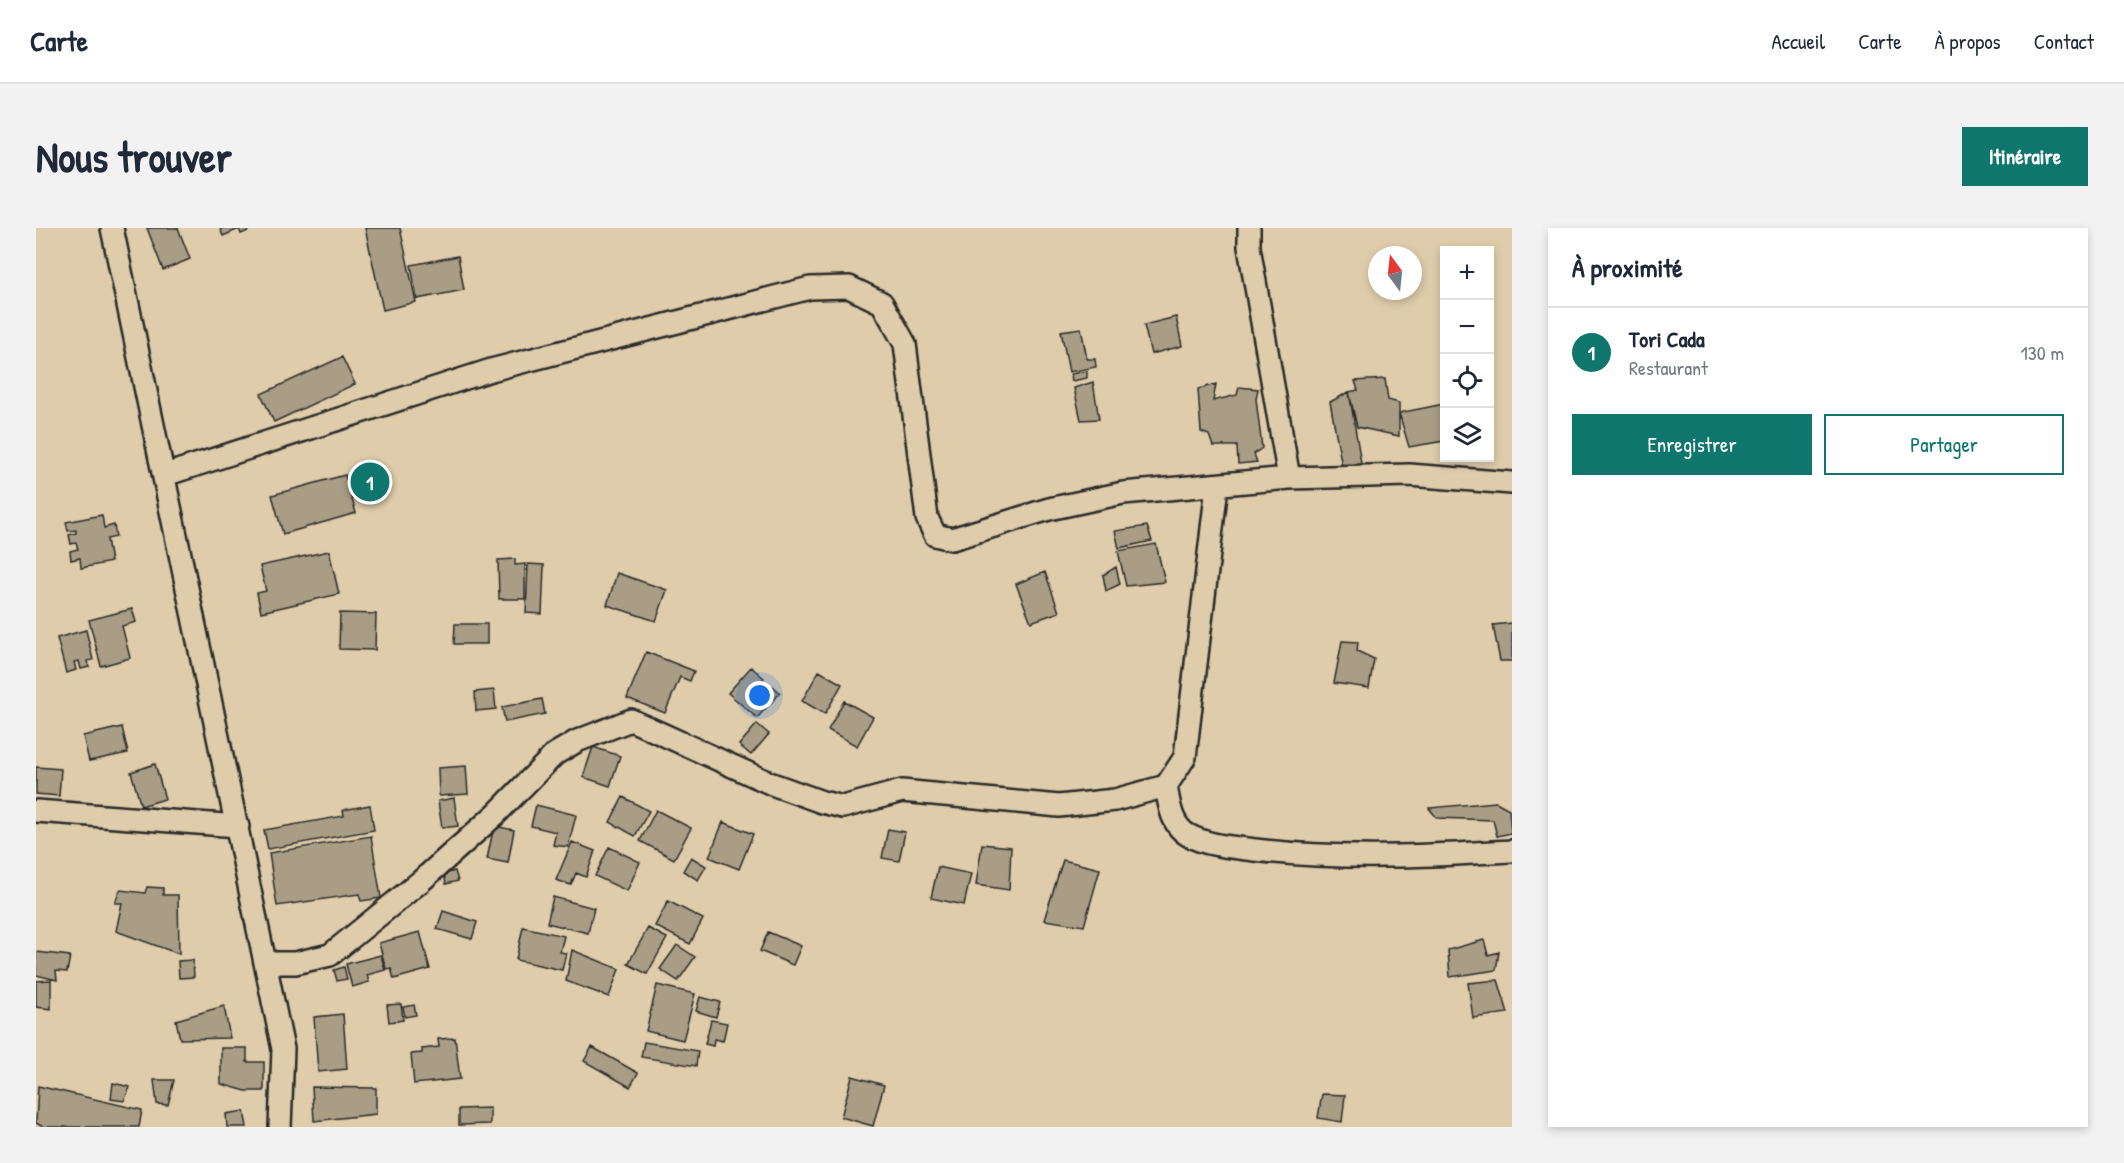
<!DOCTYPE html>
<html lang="fr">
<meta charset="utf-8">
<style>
:root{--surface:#fff;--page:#f2f2f3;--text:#1f2937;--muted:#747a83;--line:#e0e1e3;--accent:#0f766e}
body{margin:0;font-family:"Patrick Hand",sans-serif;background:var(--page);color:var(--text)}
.controls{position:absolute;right:18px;top:18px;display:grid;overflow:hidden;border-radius:0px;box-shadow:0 3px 9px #0003}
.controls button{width:54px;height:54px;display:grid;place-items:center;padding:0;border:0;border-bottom:2px solid var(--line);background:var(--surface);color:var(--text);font:30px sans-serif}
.compass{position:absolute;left:1332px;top:18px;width:54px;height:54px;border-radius:50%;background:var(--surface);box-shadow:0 3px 9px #0003;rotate:345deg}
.you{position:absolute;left:724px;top:468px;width:21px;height:21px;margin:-15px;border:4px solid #fff;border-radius:50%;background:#1a73e8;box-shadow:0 0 0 9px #1a73e833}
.badge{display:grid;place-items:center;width:39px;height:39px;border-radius:50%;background:var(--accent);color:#fff;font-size:20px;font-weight:700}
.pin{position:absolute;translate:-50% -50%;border:3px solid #fff;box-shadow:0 2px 6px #0006}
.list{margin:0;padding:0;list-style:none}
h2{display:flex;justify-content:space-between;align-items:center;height:78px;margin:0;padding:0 24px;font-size:26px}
h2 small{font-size:20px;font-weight:400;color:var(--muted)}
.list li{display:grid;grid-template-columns:39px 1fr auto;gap:18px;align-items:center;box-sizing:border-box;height:90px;padding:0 24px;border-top:2px solid var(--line)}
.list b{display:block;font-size:22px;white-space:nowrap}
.list p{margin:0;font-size:20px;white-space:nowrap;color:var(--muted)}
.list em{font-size:20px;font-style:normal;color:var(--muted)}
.actions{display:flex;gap:12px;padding:18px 24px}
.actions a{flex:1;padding:14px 0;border:2px solid var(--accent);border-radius:0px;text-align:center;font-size:21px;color:var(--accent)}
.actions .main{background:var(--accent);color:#fff}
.icon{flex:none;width:33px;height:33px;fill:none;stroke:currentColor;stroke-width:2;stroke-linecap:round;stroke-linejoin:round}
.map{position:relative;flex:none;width:1476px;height:899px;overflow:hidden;border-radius:0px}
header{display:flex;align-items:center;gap:36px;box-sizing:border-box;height:84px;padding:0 30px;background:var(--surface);border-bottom:2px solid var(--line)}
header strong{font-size:28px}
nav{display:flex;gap:33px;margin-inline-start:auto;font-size:21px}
.intro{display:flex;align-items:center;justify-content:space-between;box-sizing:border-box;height:144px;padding:0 36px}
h1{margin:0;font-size:42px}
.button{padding:15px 27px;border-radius:0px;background:var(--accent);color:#fff;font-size:21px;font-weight:700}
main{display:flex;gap:36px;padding:0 36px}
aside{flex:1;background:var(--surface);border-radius:0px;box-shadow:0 3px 9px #0003}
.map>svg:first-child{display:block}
.building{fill:#a99d85;stroke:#2b2b2b;stroke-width:1.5}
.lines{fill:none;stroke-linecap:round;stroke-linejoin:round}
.minor-casing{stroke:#2b2b2b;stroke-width:26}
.minor{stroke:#deccaa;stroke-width:21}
</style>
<header>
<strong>Carte</strong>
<nav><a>Accueil</a><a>Carte</a><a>À propos</a><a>Contact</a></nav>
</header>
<div class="intro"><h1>Nous trouver</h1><a class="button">Itinéraire</a></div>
<main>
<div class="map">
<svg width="1476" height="899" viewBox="0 0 1476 899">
<rect width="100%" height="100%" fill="#deccaa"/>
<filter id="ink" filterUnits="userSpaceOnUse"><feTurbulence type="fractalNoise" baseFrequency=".0167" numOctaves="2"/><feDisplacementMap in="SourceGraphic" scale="12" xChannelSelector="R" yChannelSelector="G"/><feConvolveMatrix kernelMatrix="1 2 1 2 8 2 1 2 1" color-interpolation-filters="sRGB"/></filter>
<g filter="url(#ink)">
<path class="building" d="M111,0h31l12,31 -27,11z
M184,0h27l1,3 -7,3 -2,-5 -16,7z
M329,0h35l16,74 -33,8z
M422,28l6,34 -47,9 -6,-34z
M1140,89l6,29 -31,8 -7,-29z
M1045,100l6,31h8l1,8 -27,5 -8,-41z
M306,129l13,27 -81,38 -13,-28z
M1051,143v7l-15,3 -1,-7z
M1349,151l3,21 11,3v33l-42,-9 -8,-35 9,-2 -3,-9z
M1057,154l6,37 -18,1 -7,-32z
M1180,156l-3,17 24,-6 2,-8 19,2 -2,10 6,49 -8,6 3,8 -19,2 -1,-18h-24l-4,-11 -8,-3 -3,-43z
M1313,164l13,77 -19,3 -13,-70z
M1408,176v37l-35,6 -10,-34z
M309,247l11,38 -73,21 -11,-39z
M66,287l2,13 10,-3 2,12 -9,2 4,23 -30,6 -1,-10 -9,2 -1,-9 8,-2 -2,-6 -5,1 -2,-9 7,-2v-3l-8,1 -2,-9z
M1111,298l5,15 -33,7 -4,-17z
M1120,316l9,38 -39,4 -8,-35z
M293,323l10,43 -78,18 -4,-19 9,-2 -6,-25z
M479,331v6l10,-1v35h-26l-1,-39z
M492,336l16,1 -2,49 -16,-1z
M1080,339l4,17 -14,7 -3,-16z
M1009,344l14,40 -28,10 -15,-38z
M581,345l50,17 -11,31 -49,-16z
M96,381l4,13 -14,4 8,32 -29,8 -12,-46z
M304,385l36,1 -1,36 -36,-1z
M1476,395v38h-12l-7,-36z
M419,396h32v20h-33z
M50,402l7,30 -6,1 2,6 -8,2 -2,-8 -5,1 2,8 -10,3 -9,-35z
M1306,413l16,1 -1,9 17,8 -5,29 -35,-5z
M610,424l48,19 -4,10 -10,-4 -15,36 -38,-15z
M715,439l13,11 -5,5 9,8 5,-5 7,7 -23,25 -29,-25z
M783,443l23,13 -17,30 -23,-13z
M458,462l2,19 -20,2 -1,-19z
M506,471l3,15 -40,8 -3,-15z
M808,473l29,16 -16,29 -29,-16z
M721,496l12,10 -18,21 -12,-10z
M86,499l6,26 -39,8 -6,-25z
M557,519l27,9 -10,30 -27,-9z
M119,536l10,35 -24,7 -10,-34z
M430,538l2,28 -29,2 -1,-28z
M0,539l25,2 -2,27 -23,-2z
M587,569l26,14 -14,25 -25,-14z
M418,570l4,28 -16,2 -4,-27z
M1460,574l13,7 2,24 -14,3 -4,-16 -56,-2 -8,-10z
M334,577l4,25 -106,19 -4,-19 80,-14 -1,-6z
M500,577l40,10 -8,32 -15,-2 3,-13 -25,-6z
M620,582l35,18 -17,31 -34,-18z
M687,594l30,12 -14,35 -30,-12z
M458,598l20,4 -6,33 -21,-4z
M852,601l17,3 -6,29 -17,-3z
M335,608l10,62 -20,3 -2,-7 -82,12 -8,-53z
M536,614l23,9 -9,26 -10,-4 -5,12 -15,-5z
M946,616l29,3 -2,43 -33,-5z
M573,619l31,15 -13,29 -32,-15z
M655,629l15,9 -8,14 -15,-9z
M1027,632l37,9 -16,57 -40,-6z
M902,639l33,7 -7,31 -33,-7z
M419,643l3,10 -12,3 -2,-10z
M111,659l16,1v7h15l1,59 -63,-23 6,-28h-7l5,-13 25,3z
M517,669l41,11 -6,25 -41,-10z
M632,673l35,18 -13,25 -35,-18z
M407,683l34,11 -5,17 -35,-10z
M487,699l41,9 -4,16 6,1 -4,17 -46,-10z
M612,700l19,10 -20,36 -19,-10z
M384,704l10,37 -36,10 -3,-11 -5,1 -7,-26z
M732,704l33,14 -8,19 -33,-14z
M1448,712l4,15 11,-3 -3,18 -46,7 -2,-27z
M641,717l18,12 -17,24 -18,-12z
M536,722l47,19 -10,28 -43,-16z
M0,724l34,4 -3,16 -11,-1 1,9 -21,-5z
M345,727l4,15 -18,5 2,7 -17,5 -6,-23z
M157,732l1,17 -15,1 -1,-17z
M308,739l3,12 -10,2 -3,-11z
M15,752v29l-15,-2v-26z
M1462,752l10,33 -35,5 -5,-35z
M621,757l38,9 -12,46 -37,-9z
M664,769l20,5 -4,15 -20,-6z
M365,776l2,16 -14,2 -2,-17z
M378,777l2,10 -11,2 -2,-10z
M188,778l6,32 -50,1 -4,-19z
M307,786l4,55 -29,3 -4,-55z
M675,792l16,3 -4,18 -9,-2 -1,7 -8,-2z
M419,810l5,41 -46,5 -3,-30 11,-1v-4l17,-2 -1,-8z
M608,814l54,9 -2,15 -55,-9z
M556,819l46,26 -8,14 -46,-26z
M185,820h26v14h17v29h-18l-25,-7z
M816,848l32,9 -11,41 -32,-9z
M118,852h20l-6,25 -11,-1z
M77,855l17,4 -6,14 -13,-2z
M2,858l104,24 -3,17h-96l-7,-4z
M276,859l64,1v26l-62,7z
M1286,866l23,1 -3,27 -24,-4z
M454,880v16l-31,1v-16z
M208,883l3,16h-20l-1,-13z"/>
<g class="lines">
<g class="minor-casing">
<path id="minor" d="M76,0l171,821 -3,78
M1213,0v19l40,231
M129,247l326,-105 319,-82 39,-1 33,16 23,41 22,174 8,17 17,4 97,-30 74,-16 166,-15 120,-3 103,8
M1130,558c3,17 5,39 22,49 20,11 45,12 67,15 85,10 172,6 257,1
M0,583l202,15
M230,735h29l35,-8 91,-74 75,-67 59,-60 22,-13 54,-21 141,64 50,18 21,5 59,-16 157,15 56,-6 51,-14 19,-29 32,-271"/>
</g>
<use href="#minor" class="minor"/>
</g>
</g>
</svg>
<div class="controls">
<button>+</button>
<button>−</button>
<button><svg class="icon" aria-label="locate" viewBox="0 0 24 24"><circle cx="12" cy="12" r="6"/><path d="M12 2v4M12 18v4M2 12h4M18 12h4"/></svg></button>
<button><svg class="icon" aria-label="layers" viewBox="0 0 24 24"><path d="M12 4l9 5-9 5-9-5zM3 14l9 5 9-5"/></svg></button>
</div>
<svg class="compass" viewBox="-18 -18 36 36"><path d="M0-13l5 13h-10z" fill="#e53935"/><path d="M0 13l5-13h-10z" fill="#747a83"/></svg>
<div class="you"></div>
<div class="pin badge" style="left:334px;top:254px">1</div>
</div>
<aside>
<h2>À proximité<small></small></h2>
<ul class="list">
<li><span class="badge">1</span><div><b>Tori Cada</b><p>Restaurant</p></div><em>130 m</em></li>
</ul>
<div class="actions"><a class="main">Enregistrer</a><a>Partager</a></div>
</aside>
</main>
